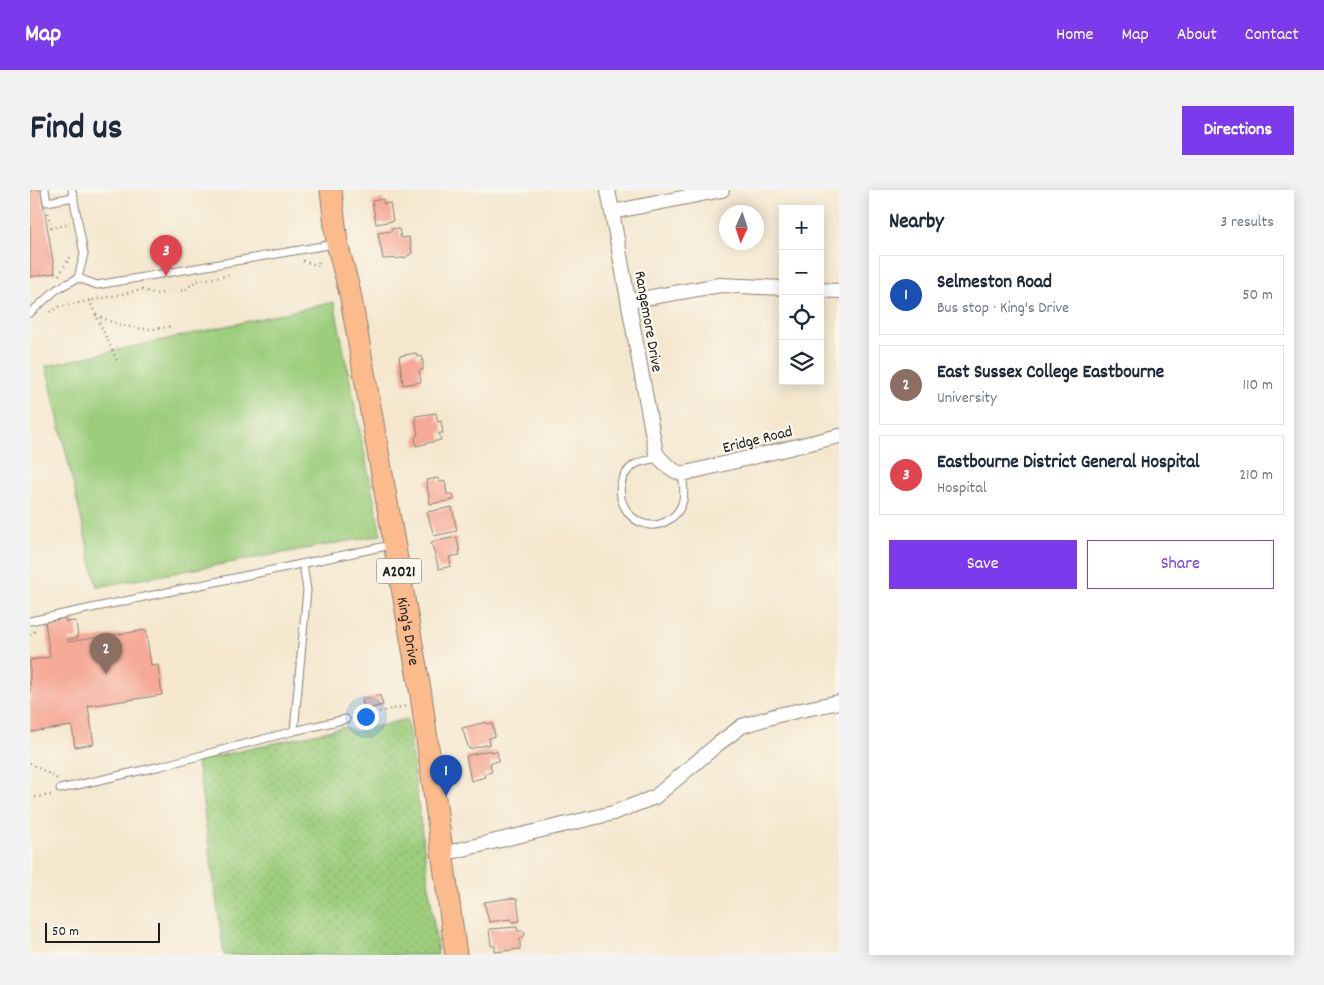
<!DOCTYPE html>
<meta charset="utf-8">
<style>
:root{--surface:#fff;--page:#f2f2f3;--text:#1f2937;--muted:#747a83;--line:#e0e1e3;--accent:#7c3aed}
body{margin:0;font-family:Dekko,sans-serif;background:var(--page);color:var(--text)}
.controls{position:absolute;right:15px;top:15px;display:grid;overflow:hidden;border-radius:0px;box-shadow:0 2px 12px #0003}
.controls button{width:45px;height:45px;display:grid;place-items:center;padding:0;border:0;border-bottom:1px solid var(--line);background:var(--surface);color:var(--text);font:25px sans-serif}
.compass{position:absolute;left:689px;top:15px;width:45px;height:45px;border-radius:50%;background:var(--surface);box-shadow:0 2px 12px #0003;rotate:183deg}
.scale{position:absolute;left:15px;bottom:12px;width:115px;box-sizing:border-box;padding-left:5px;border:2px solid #1c1c1c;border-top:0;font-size:14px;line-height:18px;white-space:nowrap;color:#1c1c1c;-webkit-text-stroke:4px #fbf7ec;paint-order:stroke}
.you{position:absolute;left:335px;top:526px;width:18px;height:18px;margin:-12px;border:4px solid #fff;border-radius:50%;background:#1a73e8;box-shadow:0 0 0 8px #1a73e833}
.badge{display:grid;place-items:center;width:32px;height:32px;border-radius:50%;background:var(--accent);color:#fff;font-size:16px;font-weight:700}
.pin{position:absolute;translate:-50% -41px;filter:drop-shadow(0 1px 2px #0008)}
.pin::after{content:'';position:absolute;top:26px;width:18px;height:15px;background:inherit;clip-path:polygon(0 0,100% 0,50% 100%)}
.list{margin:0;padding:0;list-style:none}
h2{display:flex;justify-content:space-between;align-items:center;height:65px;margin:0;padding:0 20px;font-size:21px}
h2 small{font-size:16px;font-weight:400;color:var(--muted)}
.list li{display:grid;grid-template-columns:32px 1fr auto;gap:15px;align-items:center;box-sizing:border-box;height:80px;margin:0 10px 10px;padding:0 10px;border:1px solid var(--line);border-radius:0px}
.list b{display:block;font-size:19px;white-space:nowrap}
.list p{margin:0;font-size:16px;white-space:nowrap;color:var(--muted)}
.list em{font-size:16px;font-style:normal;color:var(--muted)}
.actions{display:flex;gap:10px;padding:15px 20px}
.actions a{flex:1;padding:11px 0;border:1px solid var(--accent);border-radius:0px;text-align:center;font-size:18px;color:var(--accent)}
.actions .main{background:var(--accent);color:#fff}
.icon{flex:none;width:28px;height:28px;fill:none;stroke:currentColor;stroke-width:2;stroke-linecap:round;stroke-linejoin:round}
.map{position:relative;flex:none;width:809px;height:765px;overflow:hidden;border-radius:0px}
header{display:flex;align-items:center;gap:30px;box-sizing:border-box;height:70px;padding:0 25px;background:var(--accent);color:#fff}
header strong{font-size:24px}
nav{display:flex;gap:28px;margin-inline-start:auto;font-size:18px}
.intro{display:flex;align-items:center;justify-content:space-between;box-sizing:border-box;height:120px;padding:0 30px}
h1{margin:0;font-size:35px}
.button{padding:12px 22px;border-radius:0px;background:var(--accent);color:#fff;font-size:18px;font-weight:700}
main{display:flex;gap:30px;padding:0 30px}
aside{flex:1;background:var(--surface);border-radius:0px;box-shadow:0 2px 12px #0003}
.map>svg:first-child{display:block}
.grass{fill:#9bcd7c;stroke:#5c744c}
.park{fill:url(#park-dots);stroke:#5c744c}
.building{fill:#f5aa98}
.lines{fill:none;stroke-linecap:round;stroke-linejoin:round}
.lane-casing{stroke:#888275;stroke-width:9}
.street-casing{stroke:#888275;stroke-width:16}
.primary-casing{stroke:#888275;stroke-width:23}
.path{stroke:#888275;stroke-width:2.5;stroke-dasharray:1 4;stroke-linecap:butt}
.lane{stroke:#fff;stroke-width:7}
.street{stroke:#fff;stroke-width:14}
.primary{stroke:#fbbb8c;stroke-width:21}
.labels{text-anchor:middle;stroke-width:4.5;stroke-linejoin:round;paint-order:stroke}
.shield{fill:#fbf7ec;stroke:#5f5e5a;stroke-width:1}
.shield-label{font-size:15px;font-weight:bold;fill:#1c1c1c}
.street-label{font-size:16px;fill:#1c1c1c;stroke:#fbf7ec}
</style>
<header>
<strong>Map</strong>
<nav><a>Home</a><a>Map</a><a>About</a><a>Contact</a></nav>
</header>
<div class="intro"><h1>Find us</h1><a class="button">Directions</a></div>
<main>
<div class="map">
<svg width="809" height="765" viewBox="0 0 809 765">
<defs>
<pattern id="park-dots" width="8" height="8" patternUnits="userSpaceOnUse" patternTransform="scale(1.25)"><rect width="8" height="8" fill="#9bcd7c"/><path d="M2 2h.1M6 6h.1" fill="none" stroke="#85af6b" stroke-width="1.8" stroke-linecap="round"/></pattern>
</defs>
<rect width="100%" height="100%" fill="#fbf7ec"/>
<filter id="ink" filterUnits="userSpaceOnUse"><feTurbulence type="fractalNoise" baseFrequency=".02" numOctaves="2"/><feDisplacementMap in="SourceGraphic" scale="10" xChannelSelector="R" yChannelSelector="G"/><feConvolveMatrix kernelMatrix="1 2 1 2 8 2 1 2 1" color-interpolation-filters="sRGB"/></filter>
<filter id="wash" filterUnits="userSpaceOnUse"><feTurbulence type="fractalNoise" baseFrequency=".0096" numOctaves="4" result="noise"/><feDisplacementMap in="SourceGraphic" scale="20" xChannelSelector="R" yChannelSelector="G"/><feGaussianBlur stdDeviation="1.12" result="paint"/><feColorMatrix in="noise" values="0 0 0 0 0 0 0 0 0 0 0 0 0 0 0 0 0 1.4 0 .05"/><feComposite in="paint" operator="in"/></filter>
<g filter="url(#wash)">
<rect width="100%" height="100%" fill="#f4e7ce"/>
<path class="grass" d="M304,112l47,233 -284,52 -51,-221z"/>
<path class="park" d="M377,529l31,236h-214l-27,-194 148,-34 10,5z"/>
<g id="blocks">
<path class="building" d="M0,0h11l14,83 -25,4z
M353,9l1,5 6,-1 3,18 -17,3 -4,-23z
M361,38l8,1 2,9 8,-1 3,16 -7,5 -22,1 -5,-26 14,-2z
M386,163l1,4 5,-1 1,8v6h-4l2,12 -18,3 -4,-29z
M406,223l2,9 3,-1 2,12h-4l2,7 -25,6 -1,-10 3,-1 -3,-19z
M408,288l1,4 6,-1 2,13h6l1,6 -24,4 -4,-24z
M422,317l5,24 -23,5 -7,-24z
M427,347l3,18 -11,2 2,9 -12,3 -8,-27z
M35,428l1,4 10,-1 2,17 -10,1v3l78,-12 5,36 7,-1 4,30 -74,11 6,38 -19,3 -3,-21 -42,6v-72l20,-3 -5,-36z
M350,505l3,10 -19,5 -2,-10z
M456,532l1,2 5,-1 3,13 -6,2 1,6 -21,5 -7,-21z
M460,560v2l7,-1 2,10 -9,2 2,9 -8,2 1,3 -14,4 -5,-25z
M481,708l6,1 3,22 -8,1 -1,-3 -22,3 -5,-20z
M487,737l1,4h6l1,4 -5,4v10l-25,3v-6h-4l-2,-17z"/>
</g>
</g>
<g filter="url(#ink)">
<use href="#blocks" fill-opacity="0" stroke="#888275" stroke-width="1"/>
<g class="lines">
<g class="lane-casing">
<path id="lane" d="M15,0l2,12 27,-5
M48,88l19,7 237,-41
M0,123l27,-24 21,-11 6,-24 -12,-64
M630,268c-9,2 -19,2 -26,7 -34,25 2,78 36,54 16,-11 15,-27 12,-45
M0,431l361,-76
M264,541l52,-12
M30,599l101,-23 133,-35 13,-141 -4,-26"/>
</g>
<g class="street-casing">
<path id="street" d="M578,0l48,263c7,10 14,17 26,21l157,-38
M582,22l110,-22
M790,100l19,1
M599,111l91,-16 63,3
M412,664l171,-41 42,-16 63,-53 24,-18 36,-11 61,-13"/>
</g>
<g class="primary-casing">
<g id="primary">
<path id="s1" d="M301,0l6,53 13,50 71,402 35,260"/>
</g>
</g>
<path class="path" d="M18,23l3,15 16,-3
M273,71l16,5 -1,-8
M29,85l13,-21
M59,110l28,61
M20,122l8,-5 84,-17 14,4 29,-4 11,-9 35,-6
M66,125c26,12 48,18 76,11
M0,445l5,-4
M325,527l51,-11
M0,573l28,16
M0,608l21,-3"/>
<use href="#lane" class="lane"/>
<use href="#street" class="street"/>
<use href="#primary" class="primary"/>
</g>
</g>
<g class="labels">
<rect class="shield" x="346.5" y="368.5" width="45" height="25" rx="4"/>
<g class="shield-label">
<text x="369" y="386">A2021</text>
</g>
<g class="street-label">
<text transform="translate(620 131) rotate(80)" y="6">Rangemore Drive</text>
<text transform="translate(727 248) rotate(-14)" y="6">Eridge Road</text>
<text dy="6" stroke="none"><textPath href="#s1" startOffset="448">King's Drive</textPath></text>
</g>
</g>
</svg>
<div class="controls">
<button>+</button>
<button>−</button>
<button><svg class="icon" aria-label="locate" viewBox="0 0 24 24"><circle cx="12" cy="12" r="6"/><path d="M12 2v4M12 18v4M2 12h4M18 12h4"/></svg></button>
<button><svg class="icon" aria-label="layers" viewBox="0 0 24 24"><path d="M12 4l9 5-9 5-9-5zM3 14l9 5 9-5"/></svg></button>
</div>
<svg class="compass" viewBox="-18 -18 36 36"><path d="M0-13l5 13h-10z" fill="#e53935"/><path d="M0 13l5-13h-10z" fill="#747a83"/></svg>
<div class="scale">50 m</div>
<div class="you"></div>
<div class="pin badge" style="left:416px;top:606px;background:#1a4fb4">1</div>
<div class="pin badge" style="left:76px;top:484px;background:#8d6e63">2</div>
<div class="pin badge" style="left:136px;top:86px;background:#e0444e">3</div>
</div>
<aside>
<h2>Nearby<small>3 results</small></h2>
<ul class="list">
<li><span class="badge" style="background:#1a4fb4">1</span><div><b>Selmeston Road</b><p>Bus stop · King's Drive</p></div><em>50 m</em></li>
<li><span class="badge" style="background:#8d6e63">2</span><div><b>East Sussex College Eastbourne</b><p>University</p></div><em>110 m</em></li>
<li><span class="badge" style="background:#e0444e">3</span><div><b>Eastbourne District General Hospital</b><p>Hospital</p></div><em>210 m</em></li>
</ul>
<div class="actions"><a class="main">Save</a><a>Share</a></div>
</aside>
</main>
